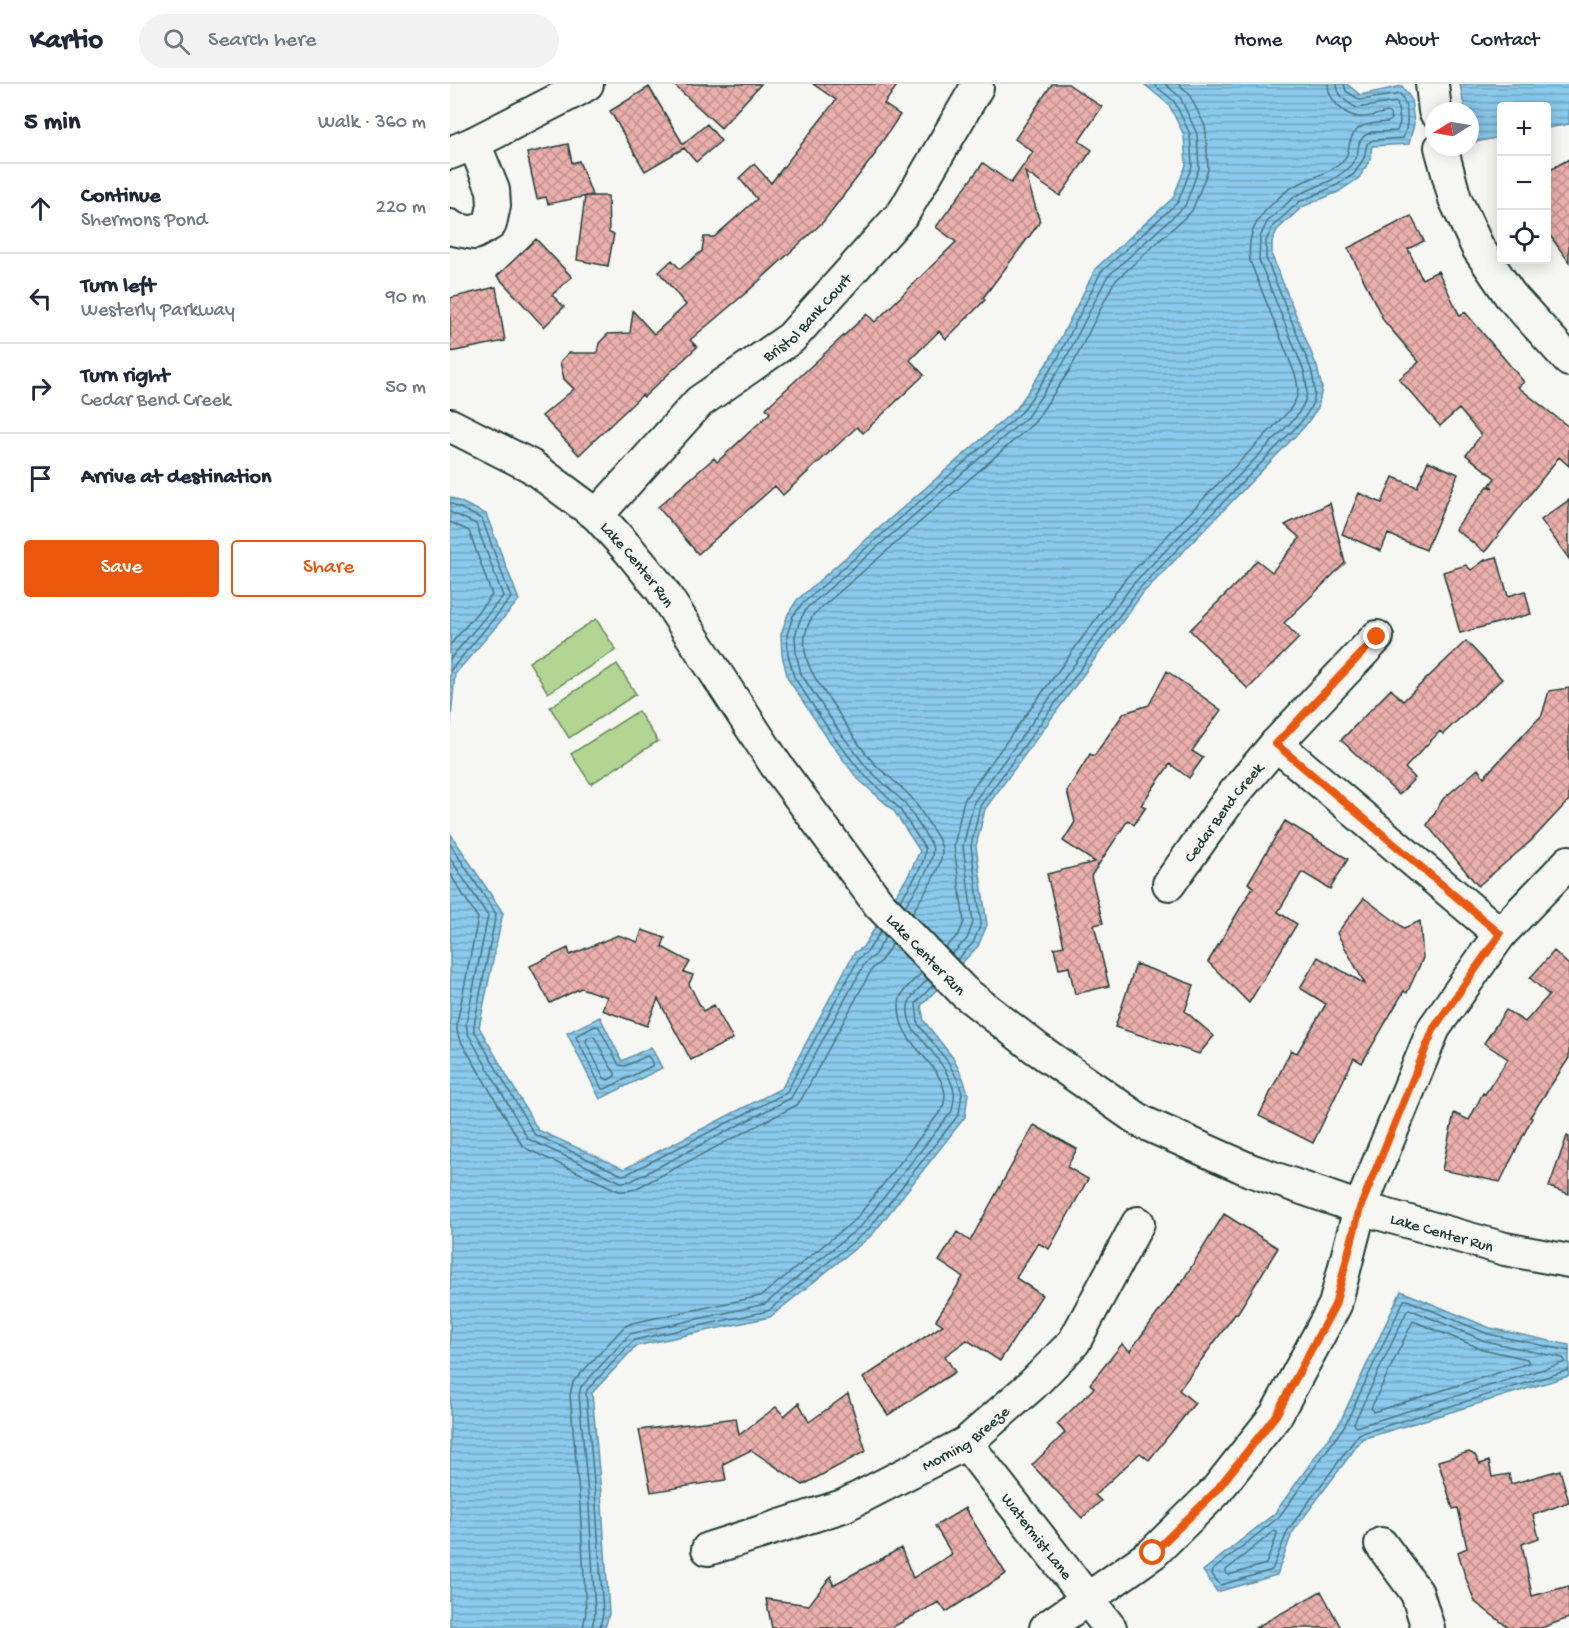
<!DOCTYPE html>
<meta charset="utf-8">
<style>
:root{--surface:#fff;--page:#f2f2f3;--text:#1f2937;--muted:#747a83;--line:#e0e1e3;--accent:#ea580c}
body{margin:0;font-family:"Gochi Hand",sans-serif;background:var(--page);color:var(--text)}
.controls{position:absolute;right:18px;top:18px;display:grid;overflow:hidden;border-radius:6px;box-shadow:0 3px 15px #0003}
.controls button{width:54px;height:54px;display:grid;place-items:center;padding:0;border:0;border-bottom:2px solid var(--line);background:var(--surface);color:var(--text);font:30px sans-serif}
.compass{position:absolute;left:975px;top:18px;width:54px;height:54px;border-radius:50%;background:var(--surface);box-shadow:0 3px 15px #0003;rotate:259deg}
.stop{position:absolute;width:18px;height:18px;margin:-14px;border:4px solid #ea580c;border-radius:50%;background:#fff}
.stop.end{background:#ea580c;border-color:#fff;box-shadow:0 2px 6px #0008}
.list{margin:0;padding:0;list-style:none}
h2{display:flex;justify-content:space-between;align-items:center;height:78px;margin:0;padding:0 24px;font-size:26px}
h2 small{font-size:20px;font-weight:400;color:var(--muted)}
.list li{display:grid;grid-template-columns:39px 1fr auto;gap:18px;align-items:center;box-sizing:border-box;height:90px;padding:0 24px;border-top:2px solid var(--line)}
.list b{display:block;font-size:22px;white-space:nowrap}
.list p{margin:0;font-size:20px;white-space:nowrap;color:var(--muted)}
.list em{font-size:20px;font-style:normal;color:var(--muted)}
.actions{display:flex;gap:12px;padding:18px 24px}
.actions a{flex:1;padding:14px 0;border:2px solid var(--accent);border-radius:6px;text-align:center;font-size:21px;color:var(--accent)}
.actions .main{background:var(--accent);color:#fff}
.icon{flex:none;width:33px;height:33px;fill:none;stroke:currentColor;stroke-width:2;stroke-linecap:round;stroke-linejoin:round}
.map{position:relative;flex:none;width:1119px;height:1544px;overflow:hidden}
header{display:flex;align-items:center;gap:36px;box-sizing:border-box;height:84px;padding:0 30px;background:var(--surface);border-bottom:2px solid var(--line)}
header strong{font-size:28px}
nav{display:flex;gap:33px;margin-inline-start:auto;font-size:21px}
.search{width:420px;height:54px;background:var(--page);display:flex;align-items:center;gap:15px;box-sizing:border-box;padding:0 21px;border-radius:33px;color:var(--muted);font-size:22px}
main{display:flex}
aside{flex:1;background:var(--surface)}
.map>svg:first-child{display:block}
.garden{fill:#b2d691;stroke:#688a62;stroke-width:1.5}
.water{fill:url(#water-rules);stroke:#6092a2;stroke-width:1.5}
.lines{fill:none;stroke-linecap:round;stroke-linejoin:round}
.shore{stroke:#4a757e;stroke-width:1.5}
.building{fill:url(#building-cross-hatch);stroke:#1f3d34;stroke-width:1.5}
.minor-casing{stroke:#1f3d34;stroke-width:36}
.minor{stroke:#f6f6f2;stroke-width:32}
.route{stroke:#ea580c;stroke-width:8}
.labels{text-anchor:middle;stroke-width:4.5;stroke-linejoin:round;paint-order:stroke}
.street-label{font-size:16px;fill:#1f3d34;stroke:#f6f6f2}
</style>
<header>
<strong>Kartio</strong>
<div class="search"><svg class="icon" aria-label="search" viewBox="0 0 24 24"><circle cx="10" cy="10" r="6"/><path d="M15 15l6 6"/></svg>Search here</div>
<nav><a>Home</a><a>Map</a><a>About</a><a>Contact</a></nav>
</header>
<main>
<aside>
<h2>5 min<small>Walk · 360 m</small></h2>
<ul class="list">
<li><svg class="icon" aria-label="ahead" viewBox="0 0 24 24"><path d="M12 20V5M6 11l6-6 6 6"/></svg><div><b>Continue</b><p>Shermons Pond</p></div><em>220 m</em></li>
<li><svg class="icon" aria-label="left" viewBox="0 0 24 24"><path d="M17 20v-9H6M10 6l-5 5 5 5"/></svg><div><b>Turn left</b><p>Westerly Parkway</p></div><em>90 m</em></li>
<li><svg class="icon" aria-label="right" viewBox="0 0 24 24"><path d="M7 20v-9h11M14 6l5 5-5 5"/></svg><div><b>Turn right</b><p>Cedar Bend Creek</p></div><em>50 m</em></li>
<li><svg class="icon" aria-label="arrive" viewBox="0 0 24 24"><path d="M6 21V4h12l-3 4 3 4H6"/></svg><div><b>Arrive at destination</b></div></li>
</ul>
<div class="actions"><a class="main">Save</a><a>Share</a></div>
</aside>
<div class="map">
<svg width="1119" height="1544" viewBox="0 0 1119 1544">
<defs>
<pattern id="water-rules" width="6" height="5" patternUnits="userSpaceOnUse" patternTransform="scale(1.5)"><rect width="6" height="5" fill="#8bcaec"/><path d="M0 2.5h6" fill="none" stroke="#71a5c0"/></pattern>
<pattern id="building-cross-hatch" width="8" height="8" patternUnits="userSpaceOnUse" patternTransform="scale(1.5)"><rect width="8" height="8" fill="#ebafac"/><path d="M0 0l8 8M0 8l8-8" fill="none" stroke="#be908d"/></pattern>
</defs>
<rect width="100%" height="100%" fill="#f6f6f2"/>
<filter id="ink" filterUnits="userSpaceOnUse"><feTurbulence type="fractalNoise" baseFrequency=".0167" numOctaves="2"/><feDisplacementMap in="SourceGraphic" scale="12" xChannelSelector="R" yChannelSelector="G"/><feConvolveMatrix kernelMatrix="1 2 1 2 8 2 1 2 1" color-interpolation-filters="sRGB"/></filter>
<g filter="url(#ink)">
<path class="garden" d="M146,535l20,31 -68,43 -19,-31z
M167,580l19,30 -67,44 -19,-31z
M188,627l20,30 -67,43 -20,-30z"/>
<path class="water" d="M694,0h203l13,11 42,-9 9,13 3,25 -5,20 -37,2 -2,14 -11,18 -21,14 -36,15 -25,23 -5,12v14l45,111 5,21 -4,20 -13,18 -162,167 -158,216 -9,37 11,79 -9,21 -57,60 3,15 29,37 10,20 5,15 -3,24 -93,118 -102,82 -134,29 -44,47 10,112 7,109 -4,14h-155v-795l53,80 -24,114 59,103 86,39 158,-81 72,-135 9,-6 45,-71 12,-25 -26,-40 -37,-33 -29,-39 -40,-60 -6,-24 -1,-21 7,-20 9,-14 220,-192 34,-51 45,-89 77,-70 13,-33 -2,-30 -15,-30z
M1010,0h109v40l-22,4 -1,-22h-44l-1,31 -31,6v-32h-5z
M0,413l36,17 33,86 -64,74 -5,54z
M150,933l22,44 29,-14 11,21 -62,31 -33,-66z
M951,1207l89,37 79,17v31l-207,63 -70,94 -15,42 -60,17 -14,-21 72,-58 65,-91z"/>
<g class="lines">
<path class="shore" d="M0,419l32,16 29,79 -61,73
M0,428l26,12 27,72 -53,63
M0,438l19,9 23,64 -42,50
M0,760l46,70 -22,111v5l60,104 88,41 5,-1 159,-81 73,-135 9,-7 13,-20
M0,774l38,58 -22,108 2,10 60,105 93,43 10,-1 160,-83 74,-135 9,-7 12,-20
M0,790l28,44 -21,105v8l2,7 63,107 7,5 90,41h8l8,-2 162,-84 5,-7 70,-129 8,-7 13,-19
M450,817c8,-13 27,-38 25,-53l-26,-40 -37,-35 -29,-37 -39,-59 -6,-23 -1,-19 6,-19 9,-12 220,-192 35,-52 44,-88 77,-70 14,-36 -2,-32 -16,-33 -21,-17
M455,822c9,-14 32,-44 27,-61l-27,-42 -38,-35 -28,-37 -38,-57 -5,-21 -1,-17 5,-16 7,-12 220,-191 36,-53 44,-87 78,-71 14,-38 -2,-34 -17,-37 -15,-13
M462,829c9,-14 30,-45 30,-61 0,-10 -6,-17 -11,-25 -7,-10 -13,-22 -21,-31 -11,-12 -26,-22 -37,-34 -14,-16 -26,-35 -37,-53 -20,-29 -46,-59 -22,-95l220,-191 37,-55 43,-86 78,-71 16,-41 -2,-37 -1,-7 -16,-32 -10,-10
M495,864l14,-14 5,-12 -10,-76 9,-42 3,-7 160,-219 162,-166c11,-15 12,-20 7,-38l-45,-113c-3,-26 5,-41 23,-58 6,-5 11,-11 18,-15 16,-10 36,-13 50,-25 7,-6 7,-13 9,-21 5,-19 22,-19 38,-20l3,-2 -1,-6 -3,-2c-9,2 -19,6 -28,5 -16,-2 -31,-18 -31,-33
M502,870l15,-15 6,-16 -10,-77 11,-44 159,-218 162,-166c13,-18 14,-25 9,-47l-45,-111 1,-23 7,-15 28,-26 37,-16 17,-12 8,-12 2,-13 5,-7 8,-4 25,-1 3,-9 -3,-20 -40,6c-10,-5 -20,-13 -20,-24
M507,876l16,-17 8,-19 -10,-78 9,-40 159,-217 162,-167c16,-21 16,-27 10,-53l-45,-111v-17l7,-15 26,-24 36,-16 19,-12 10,-16 3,-14 6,-4 30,-2c6,-13 6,-32 -3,-44l-40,6 -14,-9 -2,-7
M145,942l4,1 20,38 6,1 22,-10c3,1 6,7 5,10l-47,23h-3l-26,-52 2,-2z
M143,952l2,2 15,28 5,7v3l-7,4 -4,-2 -18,-36 1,-4z
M959,1225l76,32 78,17 2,3 -2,2 -207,64 -2,-4 53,-112z
M963,1237l69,28 45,10 2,4 -156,49 -2,-4z
M1119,1267l-81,-17 -81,-34h-3l-59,125 -66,92 -66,53 -1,4 7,10 2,1 51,-15 16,-40 71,-96 210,-64
M824,1447l3,1v3l-11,29 -37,11 -3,-1v-4z
M133,1544l3,-16 -6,-106 -10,-111 3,-13 51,-55 8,-4 129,-27 95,-77 87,-111c1,-5 2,-10 2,-14 -4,-30 -40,-47 -45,-77 -1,-7 -2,-13 0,-19 4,-10 14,-18 22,-25
M142,1544l3,-15 -6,-107 -10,-111 2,-8 49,-53 135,-30 97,-79 90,-114c1,-6 3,-13 2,-19 -4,-22 -27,-46 -41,-63 -12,-25 -2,-33 15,-50
M150,1544l3,-15 -7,-108 -10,-111 1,-4 47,-50 134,-29 100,-81 91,-116 3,-21 -4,-13 -10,-18 -30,-38 -2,-21 17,-18"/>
</g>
<path class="building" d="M223,0h88l-40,44z
M363,0h85l-14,20 16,11 -25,37 1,1 -53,69 -76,70 -57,48 7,7 -53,50 -2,-2 -63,60 -37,-39 32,-27 -10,-10 -4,-17 8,-9h29l2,-10 9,-9 22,-1 3,-22 21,23 32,-29 -27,-33 13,-12 8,9 22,-18 2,-14h10l43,-38 -18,-21 15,-14 17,19 65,-83z
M602,0h16l34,23 -23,34 13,9 -32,46 -35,-24 15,50 -57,76 2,2 -39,39 -7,-8 -29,29 14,15 -61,58 -6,-6 -74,68 -8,-9 -77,68 -40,-47 56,-49 3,4 53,-49 -4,-5 101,-94 8,8 81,-80 -20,-15 47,-64 28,20 22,-31 -18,-13z
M199,3l34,57 24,-20 14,17 -25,21 -12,-14 -39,23 -35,-60z
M118,60l4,19 7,-2 13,34 -44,9 -2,-7 -9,2 -10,-46z
M1119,75v103l-23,-32v-58z
M135,112h23l1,37 5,1 -6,32 -31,-6z
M961,132l13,25 -16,8 14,30 16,-8 22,45 5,-4 59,70 -6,5 51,40v39l-10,-9 -74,95 -30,-23 33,-43 5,2 -3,-3 5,-7 -29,-23 15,-20 -22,-26 -19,17 -41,-47 20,-17 -35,-41 -36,-73z
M86,155l36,38 -20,18 12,12 -20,20 -47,-51z
M46,203l9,54 -55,11v-54z
M978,377l30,13 -32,76 -38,-16 -7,17 -39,-17 17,-41 23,10 11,-26 24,10z
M1119,416v59l-28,-39z
M880,419l15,60 -61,60 15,15 -51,51 -58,-59 49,-49 18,-21 15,12 28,-34 -15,-13z
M1047,473l11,39 17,-5 6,23 -71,19 -17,-61 23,-7 5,5 14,-10z
M1016,557l36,38 -59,55 -3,-3 -35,37 10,10 -16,17 -58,-55 50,-51 12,12z
M717,587l54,39 -29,41 11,7 -14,20 -19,-14 -29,41 5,2 -12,18 -6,-5 -37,56 12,47 -9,2 15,61 -34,8 -6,-27 -10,2 -5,-21 10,-2 -17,-72 48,-12 -32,-21 12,-19 -8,-31 23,-37 4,2 30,-43 25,-8z
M1119,604v112l-38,41 -53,45 -51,-61 16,-26 35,-30 6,8 58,-62 7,-24z
M835,737l63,38 -18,30 -28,-17 -24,40 19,12 -48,79 -41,-41 45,-75 -5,-4z
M914,814l40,30 16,-7 3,37 -16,35 -3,-2 -42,72 -8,-5 -41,85 -54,-27 32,-66 6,3 29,-49 -26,-16 18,-31 47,27 -28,-51z
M192,846l23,8 -3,9 28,15 -6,10 9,3 -4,9 14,27 11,-6 19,34 -42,21 -33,-61 -11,27 -45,-16 5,-13 -26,-9 -31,15 -20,-37 38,-18 2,7 48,-20 20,7z
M1104,867l15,14v93l-39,59 2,1 -32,64 -58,-12 12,-57 15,7 14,-27 2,1 23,-35 -24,-16 22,-33 19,12 24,-27 -19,-17z
M686,880l58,21 -9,26 29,25 -15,18 -84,-27z
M584,1041l43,24 -10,18 21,12 -39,70 -11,-6 -22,35 26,17 -42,66 -33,-21 -22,16 10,16 -67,43 -25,-37 80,-53 -7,-5 27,-43 -24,-16 18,-29 13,9z
M1117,1052l2,1v57l-20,-7z
M774,1130l54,34 -41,66 -1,-1 -57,77 16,13 -46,57 -9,-7 -45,42 6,6 -19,17 -50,-53 33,-32 -8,-9 37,-36 -4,-4 32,-40 8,7 49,-67 1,1z
M398,1310l18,57 -63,34 -52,-35 -28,14 3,16 -75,12 -12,-62 97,-12 3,17 37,-28 8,9 15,-13 10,19z
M1019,1368l6,3 5,9 9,-3 3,16 17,-3 2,10 49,-14 9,32 -36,13 6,23 -17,6 10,52 37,-10v32l-28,10h-32l-34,-26 -10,-26 -7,-24 9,-4 -9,-40 -5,1 -15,-48z
M515,1424l41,66 -60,38 -7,-10 -48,26h-119l-6,-29 43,6 22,-29 2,9 68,-37 12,30 39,-24 -17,-28z
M871,1507l20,37h-86z"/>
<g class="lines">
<g class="minor-casing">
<g id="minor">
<path d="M982,0l3,27"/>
<path d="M991,63l14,52 23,49 32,47 59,65"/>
<path d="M0,69l24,-10 105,-54 8,-5"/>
<path d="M0,142l3,3 21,4 16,-9 4,-19 -1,-15 -19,-47"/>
<path id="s1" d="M0,341l81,41 66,49 32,35 32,39 115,176 103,139 85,88 72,56 106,74 108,48 110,38 145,41 64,12"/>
<path id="s2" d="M147,431l102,-113 92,-64 113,-126 73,-125"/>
<path d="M826,660l224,190"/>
<path id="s3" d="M719,800l63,-88 44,-52 101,-107"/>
<path id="s4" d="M516,1359l144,185"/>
<path d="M931,1460l36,49 11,35"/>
<path id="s5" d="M258,1465l135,-43 123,-63 66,-58 42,-43 64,-119"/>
<path d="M596,1544l107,-75 63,-62 60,-76 59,-110 25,-97 74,-180 66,-94 69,-72"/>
</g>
</g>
<use href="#minor" class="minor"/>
</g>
</g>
<g class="lines" filter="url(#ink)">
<path class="route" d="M703,1469l63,-62 60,-76 59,-110 25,-97 74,-180 66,-94 -224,-190 101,-107"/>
</g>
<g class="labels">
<g class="street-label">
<text dy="6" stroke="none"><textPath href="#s2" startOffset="290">Bristol Bank Court</textPath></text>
<text dy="6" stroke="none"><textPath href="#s1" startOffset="237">Lake Center Run</textPath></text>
<text dy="6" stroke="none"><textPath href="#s3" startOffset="90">Cedar Bend Creek</textPath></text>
<text dy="6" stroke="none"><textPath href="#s1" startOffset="723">Lake Center Run</textPath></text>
<text dy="6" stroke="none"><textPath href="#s1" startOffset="1317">Lake Center Run</textPath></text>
<text dy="6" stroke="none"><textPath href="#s5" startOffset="282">Morning Breeze</textPath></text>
<text dy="6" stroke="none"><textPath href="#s4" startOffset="117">Watermist Lane</textPath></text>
</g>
</g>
</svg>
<div class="controls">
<button>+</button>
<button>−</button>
<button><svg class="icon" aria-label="locate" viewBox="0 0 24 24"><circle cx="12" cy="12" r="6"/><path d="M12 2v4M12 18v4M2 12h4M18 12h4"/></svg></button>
</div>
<svg class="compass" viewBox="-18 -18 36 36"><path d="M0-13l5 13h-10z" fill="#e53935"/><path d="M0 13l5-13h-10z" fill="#747a83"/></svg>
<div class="stop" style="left:703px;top:1469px"></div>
<div class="stop end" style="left:927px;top:553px"></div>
</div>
</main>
